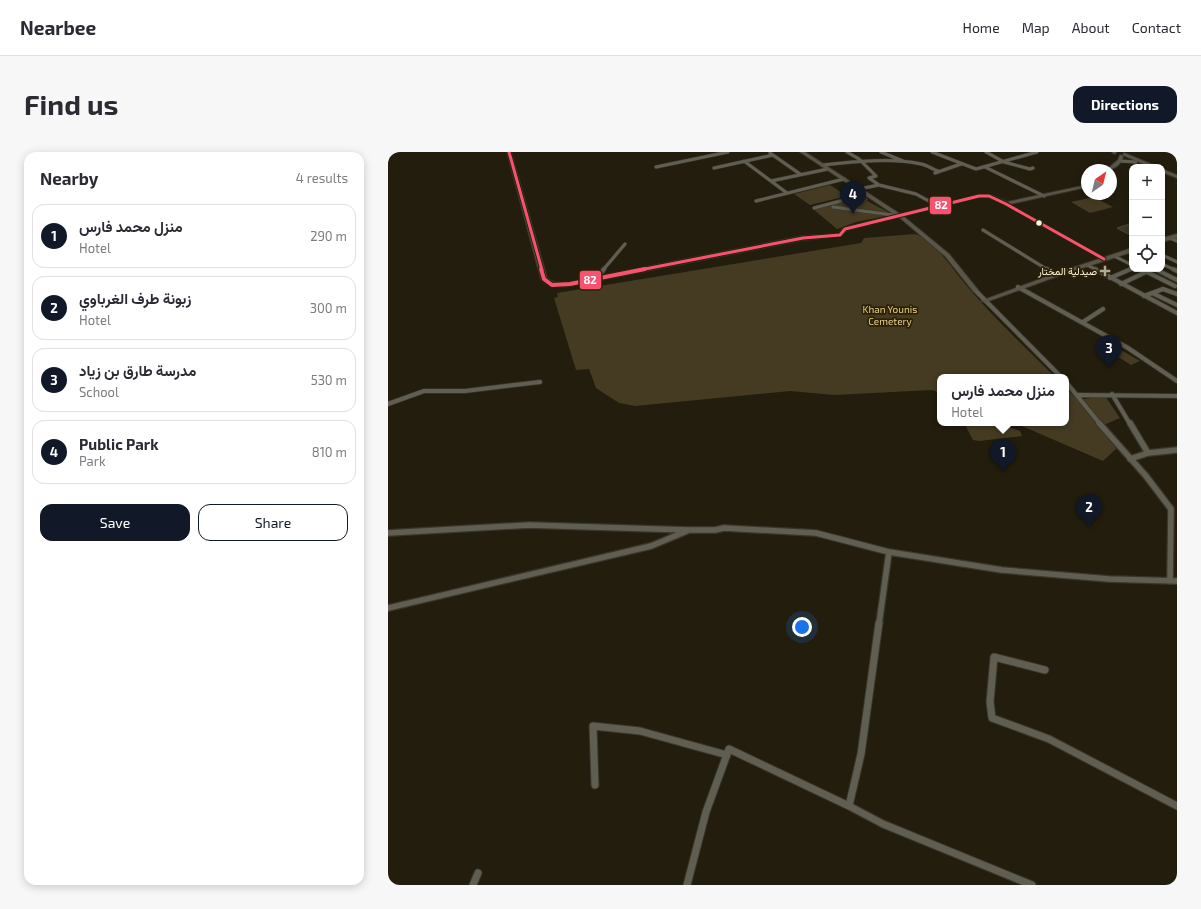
<!DOCTYPE html>
<meta charset="utf-8">
<style>
:root{--surface:#fff;--page:#f7f7f7;--text:#2b2b33;--muted:#7c7c81;--line:#e1e1e2;--accent:#111827}
body{margin:0;font-family:"Exo 2",Vazirmatn,sans-serif;background:var(--page);color:var(--text)}
.controls{position:absolute;right:12px;top:12px;display:grid;overflow:hidden;border-radius:8px;box-shadow:0 2px 10px #0003}
.controls button{width:36px;height:36px;display:grid;place-items:center;padding:0;border:0;border-bottom:1px solid var(--line);background:var(--surface);color:var(--text);font:20px sans-serif}
.compass{position:absolute;left:693px;top:12px;width:36px;height:36px;border-radius:50%;background:var(--surface);box-shadow:0 2px 10px #0003;rotate:35deg}
.you{position:absolute;left:414px;top:475px;width:14px;height:14px;margin:-10px;border:3px solid #fff;border-radius:50%;background:#1a73e8;box-shadow:0 0 0 6px #1a73e833}
.badge{display:grid;place-items:center;width:26px;height:26px;border-radius:50%;background:var(--accent);color:#fff;font-size:13px;font-weight:700}
.pin{position:absolute;translate:-50% -33px;filter:drop-shadow(0 1px 2px #0008)}
.pin::after{content:'';position:absolute;top:21px;width:14px;height:12px;background:inherit;clip-path:polygon(0 0,100% 0,50% 100%)}
.popup{position:absolute;left:549px;top:222px;width:132px;height:52px;box-sizing:border-box;display:grid;place-content:center;border-radius:8px;background:var(--surface);filter:drop-shadow(0 1px 3px #0005);font-size:13px;white-space:nowrap;color:var(--muted)}
.popup b{font-size:15px;color:var(--text)}
.popup::after{content:'';position:absolute;left:50%;top:100%;margin-left:-8px;border:8px solid transparent;border-top-color:var(--surface)}
.list{margin:0;padding:0;list-style:none}
h2{display:flex;justify-content:space-between;align-items:center;height:52px;margin:0;padding:0 16px;font-size:17px}
h2 small{font-size:13px;font-weight:400;color:var(--muted)}
.list li{display:grid;grid-template-columns:26px 1fr auto;gap:12px;align-items:center;box-sizing:border-box;height:64px;margin:0 8px 8px;padding:0 8px;border:1px solid var(--line);border-radius:12px}
.list b{display:block;font-size:15px;white-space:nowrap}
.list p{margin:0;font-size:13px;white-space:nowrap;color:var(--muted)}
.list em{font-size:13px;font-style:normal;color:var(--muted)}
.actions{display:flex;gap:8px;padding:12px 16px}
.actions a{flex:1;padding:9px 0;border:1px solid var(--accent);border-radius:12px;text-align:center;font-size:14px;color:var(--accent)}
.actions .main{background:var(--accent);color:#fff}
.icon{flex:none;width:22px;height:22px;fill:none;stroke:currentColor;stroke-width:2;stroke-linecap:round;stroke-linejoin:round}
.map{position:relative;flex:none;width:789px;height:733px;overflow:hidden;border-radius:12px}
header{display:flex;align-items:center;gap:24px;box-sizing:border-box;height:56px;padding:0 20px;background:var(--surface);border-bottom:1px solid var(--line)}
header strong{font-size:19px}
nav{display:flex;gap:22px;margin-inline-start:auto;font-size:14px}
.intro{display:flex;align-items:center;justify-content:space-between;box-sizing:border-box;height:96px;padding:0 24px}
h1{margin:0;font-size:28px}
.button{padding:10px 18px;border-radius:12px;background:var(--accent);color:#fff;font-size:14px;font-weight:700}
main{display:flex;gap:24px;padding:0 24px}
aside{flex:1;background:var(--surface);border-radius:12px;box-shadow:0 2px 10px #0003}
.map>svg:first-child{display:block}
.green{fill:#453b23}
.building{fill:#3d382a;stroke:#4a4639}
.lines{fill:none;stroke-linecap:round;stroke-linejoin:round}
.street-far3-casing{stroke:#3a362c;stroke-width:4}
.street-far2-casing{stroke:#3a362c;stroke-width:5.5}
.street-far1-casing{stroke:#3a362c;stroke-width:8}
.street-casing{stroke:#3a362c;stroke-width:9}
.secondary-casing{stroke:#3a362c;stroke-width:2}
.street-far3{stroke:#605d51;stroke-width:3}
.street-far2{stroke:#605d51;stroke-width:4}
.street-far1{stroke:#605d51;stroke-width:5.5}
.street{stroke:#605d51;stroke-width:7}
.secondary{fill:#595547;fill-rule:evenodd}
.bus-1-far1-casing{stroke:#2b2104;stroke-width:5}
.bus-1-casing{stroke:#2b2104;stroke-width:6}
.bus-1-far1{stroke:#f65372;stroke-width:3}
.bus-1{stroke:#f65372;stroke-width:4}
.bus-dot{fill:#faf4e3;stroke:#2b2104;stroke-width:1.5}
.poi-dot{fill:#aea998;stroke:#2b2104;stroke-width:1.5}
.labels{text-anchor:middle;stroke-width:3.5;stroke-linejoin:round;paint-order:stroke}
.far-poi-label{font-size:10px;fill:#faf4e3;stroke:#2b2104;text-anchor:end}
.far-park-label{font-size:10px;fill:#e7d091;stroke:#2b2104}
.line-badge{stroke:#2b2104;stroke-width:1.5}
.badge-label{font-size:11px;text-anchor:middle;font-weight:bold;fill:#fff}
</style>
<header>
<strong>Nearbee</strong>
<nav><a>Home</a><a>Map</a><a>About</a><a>Contact</a></nav>
</header>
<div class="intro"><h1>Find us</h1><a class="button">Directions</a></div>
<main>
<aside>
<h2>Nearby<small>4 results</small></h2>
<ul class="list">
<li><span class="badge">1</span><div><b>منزل محمد فارس</b><p>Hotel</p></div><em>290 m</em></li>
<li><span class="badge">2</span><div><b>زبونة طرف الغرباوي</b><p>Hotel</p></div><em>300 m</em></li>
<li><span class="badge">3</span><div><b>مدرسة طارق بن زياد</b><p>School</p></div><em>530 m</em></li>
<li><span class="badge">4</span><div><b>Public Park</b><p>Park</p></div><em>810 m</em></li>
</ul>
<div class="actions"><a class="main">Save</a><a>Share</a></div>
</aside>
<div class="map">
<svg width="789" height="733" viewBox="0 0 789 733">
<rect width="100%" height="100%" fill="#221d0d"/>
<path class="green" d="M442,33l17,11 -37,9 -16,-11z
M476,44l4,3 -1,2 21,11 -2,4 -30,6 -19,7 -24,-20z
M706,45l19,10 -23,6 -19,-11z
M527,82c13,3 28,22 36,32 31,41 68,75 104,111h-115v16l-8,-3 -98,5 -44,-4 -155,15 -16,-3 -23,-15 -7,-19 -13,1 -22,-72 4,-1 -1,-4 304,-50 3,-5z
M733,198l19,11 -9,4 -19,-12z
M678,236l12,12 27,-4 15,22 -21,9 18,21 -14,13 -88,-38h51z
M576,271h33l23,8 2,5 -43,5 -6,-1z"/>
<path class="building" d="M744,71v10l-4,1 -11,-6z"/>
<g class="lines">
<g class="street-far3-casing">
<path id="street-far3" d="M459,0l12,7 17,17 -7,2 10,7 37,9 22,12
M493,0l22,9
M544,0l44,17 61,-17
M598,0l18,10 26,7 3,-1
M382,1l30,21
M356,9l43,32
M732,9l16,1
M434,13c28,-3 71,-8 99,-1 6,1 11,5 17,7
M268,15l72,-15
M597,15l59,29
M326,16l59,-13
M547,21l26,-9
M383,29l57,-12
M471,37l20,-4
M368,49l88,-22
M618,52l98,55
M445,55l67,9
M426,56l53,-14
M595,78l65,40
M782,86l7,3
M774,103l15,7
M726,104l18,9
M774,112l13,6
M699,113l10,5
M752,117l3,1
M766,117l3,1
M215,118l22,-26
M741,118l3,-1"/>
</g>
<g class="street-far2-casing">
<path id="street-far2" d="M659,117l9,6
M707,117l82,44
M753,117l34,17
M767,117l22,11
M785,117l4,2
M722,126l21,-9
M208,127l8,-10
M733,132l25,-12
M630,135l110,61 49,33
M587,138l86,87
M764,141l25,12
M756,144l19,-7 14,5
M695,170l20,-13
M678,230l34,42
M724,242l18,30
M690,243l99,1
M0,252l36,-13h41l75,-9"/>
</g>
<g class="street-far1-casing">
<path id="street-far1" d="M711,271l47,53 25,33 -1,72
M742,271l18,30
M742,307l18,-6 29,-3
M0,381l141,-8 159,5h27l9,-2 92,5 73,19 113,18 107,9 68,2
M0,456l263,-62 36,-15
M491,472l10,-72"/>
</g>
<g class="street-casing">
<path id="street" d="M657,518l-51,-13 -4,45 2,16 57,21 128,67
M207,633l-2,-59 47,5 87,24
M461,654l12,-52 18,-131
M85,733l5,-12
M299,733l19,-73 23,-63 120,57 34,18 149,61"/>
</g>
<g class="secondary-casing">
<path id="secondary" d="M119,0h4l36,126c7,7 14,5 23,4l233,-46 36,-2 4,-6 52,-13 -95,-63h5l95,62 79,-19h12l16,7 80,-17v2l-81,18 -18,-8h-9l-76,19 46,38 29,36 -3,2 -2,-1 -28,-35 -46,-39 -52,13 -7,6 -37,4 -233,46c-11,1 -21,2 -29,-7z
M724,0h4v1l-2,1z
M736,1l32,13v1h-6l-27,-12z
M732,3l3,1c-1,8 -9,14 -17,14l12,-10z
M774,17l15,6v3l-15,-6z
M789,82v4l-15,4v-4z
M744,96v4l-74,24 -72,26 -5,-1 73,-27z"/>
</g>
<use href="#street-far3" class="street-far3"/>
<use href="#street-far2" class="street-far2"/>
<use href="#street-far1" class="street-far1"/>
<use href="#street" class="street"/>
<use href="#secondary" class="secondary"/>
<g class="bus-1-far1-casing">
<path id="bus-1-far1" d="M121,0l33,118
M252,118l163,-32 37,-3 5,-6 134,-33h10l17,8 98,55"/>
</g>
<g class="bus-1-casing">
<path id="bus-1" d="M153,117l3,10 8,6 18,-1 75,-15"/>
</g>
<use href="#bus-1-far1" class="bus-1-far1"/>
<use href="#bus-1" class="bus-1"/>
</g>
<circle class="bus-dot" cx="651" cy="71" r="3.5"/>
<path class="poi-dot" d="M715 113h4v4h4v4h-4v4h-4v-4h-4v-4h4z"/>
<g class="labels">
<g class="far-poi-label">
<text x="709" y="123">صيدلية المختار</text>
</g>
<g class="far-park-label">
<text x="502" y="161">Khan Younis<tspan x="502" dy="12">Cemetery</tspan></text>
</g>
</g>
<g class="line-badge">
<rect x="541" y="44" width="23" height="19" rx="4" fill="#f65372"/>
<rect x="191" y="118" width="23" height="20" rx="4" fill="#f65372"/>
</g>
<g class="badge-label">
<text x="553" y="57">82</text>
<text x="202" y="132">82</text>
</g>
</svg>
<div class="controls">
<button>+</button>
<button>−</button>
<button><svg class="icon" aria-label="locate" viewBox="0 0 24 24"><circle cx="12" cy="12" r="6"/><path d="M12 2v4M12 18v4M2 12h4M18 12h4"/></svg></button>
</div>
<svg class="compass" viewBox="-18 -18 36 36"><path d="M0-13l5 13h-10z" fill="#e53935"/><path d="M0 13l5-13h-10z" fill="#7c7c81"/></svg>
<div class="you"></div>
<div class="pin badge" style="left:615px;top:320px">1</div>
<div class="popup"><b>منزل محمد فارس</b>Hotel</div>
<div class="pin badge" style="left:701px;top:375px">2</div>
<div class="pin badge" style="left:721px;top:216px">3</div>
<div class="pin badge" style="left:465px;top:62px">4</div>
</div>
</main>
